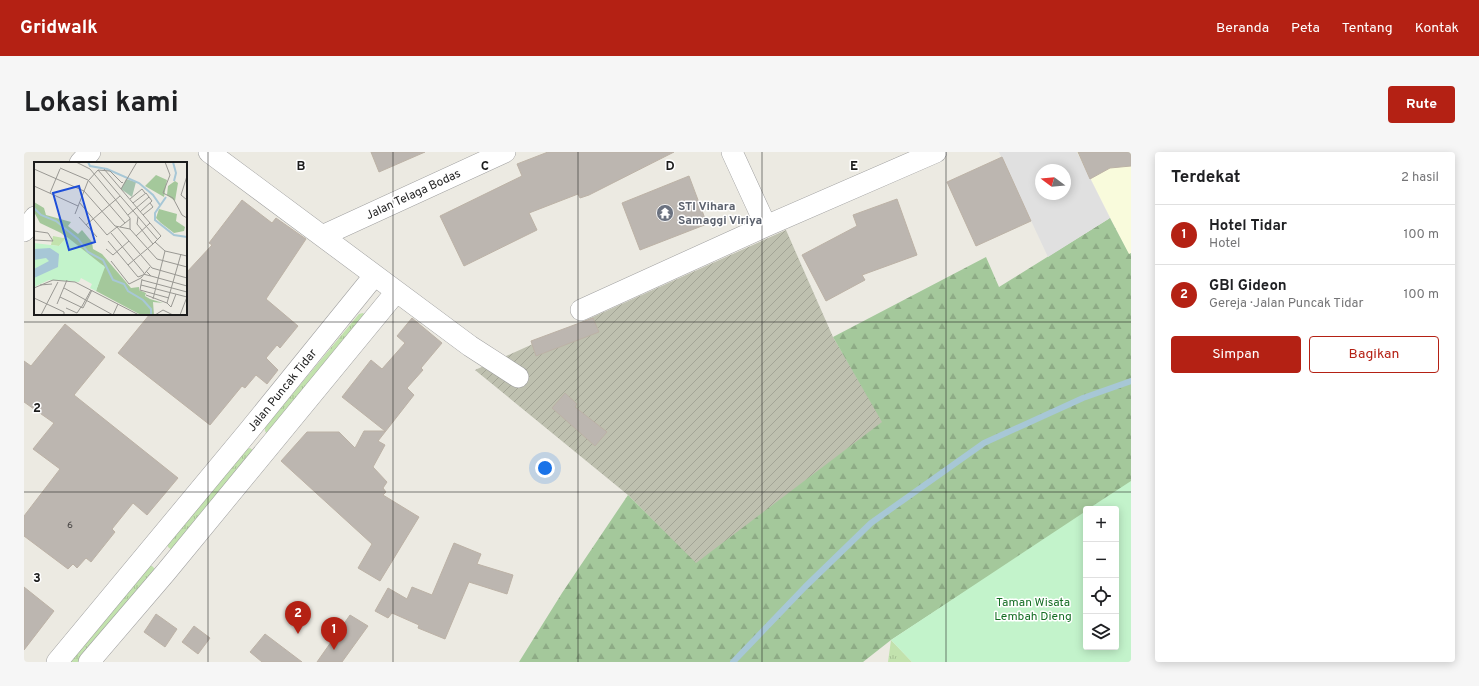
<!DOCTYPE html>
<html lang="id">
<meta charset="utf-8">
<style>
:root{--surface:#fff;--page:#f6f6f6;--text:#202124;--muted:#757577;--line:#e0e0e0;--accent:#b42114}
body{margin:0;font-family:Overpass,sans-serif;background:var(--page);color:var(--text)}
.controls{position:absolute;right:12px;bottom:12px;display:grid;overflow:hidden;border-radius:4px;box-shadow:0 2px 10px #0003}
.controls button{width:36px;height:36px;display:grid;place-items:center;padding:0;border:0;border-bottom:1px solid var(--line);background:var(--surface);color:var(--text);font:20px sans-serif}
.compass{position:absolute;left:1011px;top:12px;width:36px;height:36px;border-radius:50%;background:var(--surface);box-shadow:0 2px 10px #0003;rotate:286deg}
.you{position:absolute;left:521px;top:316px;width:14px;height:14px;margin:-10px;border:3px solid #fff;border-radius:50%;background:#1a73e8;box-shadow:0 0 0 6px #1a73e833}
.badge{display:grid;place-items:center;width:26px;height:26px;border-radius:50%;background:var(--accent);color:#fff;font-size:13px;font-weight:700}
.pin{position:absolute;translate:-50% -33px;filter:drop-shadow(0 1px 2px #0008)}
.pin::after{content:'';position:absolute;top:21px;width:14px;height:12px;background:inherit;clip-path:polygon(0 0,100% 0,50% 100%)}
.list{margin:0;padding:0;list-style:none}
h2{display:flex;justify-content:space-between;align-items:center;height:52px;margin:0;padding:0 16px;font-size:17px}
h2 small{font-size:13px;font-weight:400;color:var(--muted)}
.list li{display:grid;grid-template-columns:26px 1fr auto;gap:12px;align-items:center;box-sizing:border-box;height:60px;padding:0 16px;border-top:1px solid var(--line)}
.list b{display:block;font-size:15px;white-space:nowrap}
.list p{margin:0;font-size:13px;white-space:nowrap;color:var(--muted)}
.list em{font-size:13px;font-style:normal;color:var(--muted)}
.actions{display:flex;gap:8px;padding:12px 16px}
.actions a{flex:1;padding:9px 0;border:1px solid var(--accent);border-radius:4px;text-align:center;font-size:14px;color:var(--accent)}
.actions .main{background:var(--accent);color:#fff}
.icon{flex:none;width:22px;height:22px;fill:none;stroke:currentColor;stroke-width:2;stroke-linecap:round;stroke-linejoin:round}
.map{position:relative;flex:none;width:1107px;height:510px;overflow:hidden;border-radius:4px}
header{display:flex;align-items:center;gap:24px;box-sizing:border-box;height:56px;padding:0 20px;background:var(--accent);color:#fff}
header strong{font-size:19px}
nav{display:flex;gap:22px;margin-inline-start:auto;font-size:14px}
.intro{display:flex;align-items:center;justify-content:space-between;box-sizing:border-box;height:96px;padding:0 24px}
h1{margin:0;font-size:28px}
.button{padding:10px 18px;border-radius:4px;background:var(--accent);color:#fff;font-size:14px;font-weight:700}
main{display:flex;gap:24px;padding:0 24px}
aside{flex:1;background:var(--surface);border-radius:4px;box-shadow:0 2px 10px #0003}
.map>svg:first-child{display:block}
.education{fill:#f9fbdc}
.construction{fill:url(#construction-furrows)}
.grass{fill:url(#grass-tufts)}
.forest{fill:url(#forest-firs)}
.park{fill:#c3f3cb}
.parking{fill:#e0e0e0;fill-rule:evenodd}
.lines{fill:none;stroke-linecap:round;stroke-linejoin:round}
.stream{stroke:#a7c7d6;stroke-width:6}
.building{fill:#bcb6b0;stroke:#bcb2a6}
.minor-casing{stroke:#a0a0a0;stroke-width:22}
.minor{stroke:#fff;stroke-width:21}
.grid{fill:none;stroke:#1c1c1c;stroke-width:1;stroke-opacity:0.55}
.labels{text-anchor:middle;stroke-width:3;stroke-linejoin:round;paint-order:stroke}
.number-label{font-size:10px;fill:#444241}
.street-label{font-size:12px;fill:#1c1c1c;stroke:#fff}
.worship-label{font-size:12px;font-weight:bold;fill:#5b616d;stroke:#fff;text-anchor:start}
.park-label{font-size:12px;fill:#166e25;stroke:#fff}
.inset-river{fill:none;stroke:#a7c7d6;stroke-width:2}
.inset-road{fill:none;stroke:#999893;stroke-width:1}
.view{fill:#1d4ed8;fill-opacity:0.15;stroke:#1d4ed8;stroke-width:2}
.inset-edge{fill:none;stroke:#1c1c1c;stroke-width:2}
.grid-label{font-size:13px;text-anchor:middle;font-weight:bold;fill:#1c1c1c;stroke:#fff;stroke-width:3;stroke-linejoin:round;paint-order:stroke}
</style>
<header>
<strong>Gridwalk</strong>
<nav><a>Beranda</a><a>Peta</a><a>Tentang</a><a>Kontak</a></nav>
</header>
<div class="intro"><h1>Lokasi kami</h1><a class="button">Rute</a></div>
<main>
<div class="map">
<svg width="1107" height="510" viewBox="0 0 1107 510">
<defs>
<pattern id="construction-furrows" width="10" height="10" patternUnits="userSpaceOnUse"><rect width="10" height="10" fill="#bec0af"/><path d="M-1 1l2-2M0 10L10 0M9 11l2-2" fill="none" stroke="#a3a496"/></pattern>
<pattern id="grass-tufts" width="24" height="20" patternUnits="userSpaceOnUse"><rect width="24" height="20" fill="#c2e2ad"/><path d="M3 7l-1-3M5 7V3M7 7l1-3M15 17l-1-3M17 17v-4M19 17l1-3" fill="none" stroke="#a6c194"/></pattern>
<pattern id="forest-firs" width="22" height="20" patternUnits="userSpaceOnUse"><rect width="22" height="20" fill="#a4c89b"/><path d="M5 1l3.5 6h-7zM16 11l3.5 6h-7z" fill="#8dab85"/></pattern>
</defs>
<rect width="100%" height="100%" fill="#eceae2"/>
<path class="education" d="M1053,0h54v101l-2,2z"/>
<path class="construction" d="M762,78l47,107 50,85 -187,142 -68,-69 -153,-125z"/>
<path class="grass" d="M339,161l3,3 -99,118 -2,-3v-4l94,-113z
M226,296l4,3 -82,99 -4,-3v-5l78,-93z
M124,414h4l3,3v3l-75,90h-14z
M867,488l21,22h-24z"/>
<path class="forest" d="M1086,66l19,36 2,-1v231l-38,25h-7v4l-195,127 -28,22h-344l43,-69 66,-98 68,68 186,-141 -49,-85 153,-80 13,30z"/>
<path class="park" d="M1107,329v181h-219l-21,-22 195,-129v136h30v-138h-28z"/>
<path class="parking" d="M975,0h78l33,66 -62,39zM1017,18h24v24h-24z"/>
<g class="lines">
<path class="stream" d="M709,510l72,-75 66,-64 113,-80 99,-45 48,-17"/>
</g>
<path class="building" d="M347,0h54l-46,20z
M524,0h126l-85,43 -9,3 -2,-4 -49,19 8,17 -73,36 -24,-50 82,-40 -5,-12z
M1054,0h53v14l-21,2 -20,11z
M978,5l29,64 -55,25 -29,-64z
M665,24l18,48 -67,26 -18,-47z
M873,47l20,56 -55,20 3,5 -39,21 -24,-46 55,-29 -4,-11z
M218,48l30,23 4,-5 30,21 -40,60 32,27 -18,22 -3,-3 -11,13 12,12 -11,14 -11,-9 -11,13 -3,-2 -32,39 -92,-72 32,-39h36v-41l26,-28 -3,-2z
M388,166l30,25 -21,25 2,2 -16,18 7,7 -36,46 7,4 -12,22 14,15 -4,6 3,4 -3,3 36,22 -39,64 -22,-13 14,-24 -91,-83 26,-29h32l16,16 9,-17h21l-43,-34 29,-37 11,9 23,-26 -8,-7z
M569,166l6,14 -63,24 -5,-15z
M41,172l40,33 -31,38 104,83 -31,37 -14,-12 -21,26 3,3 -24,30 -5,-4 -9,10 -4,-4 -5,5 -44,-33v-20l36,-47 -27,-20 21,-26 -30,-21v-41l7,5z
M541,241l12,11 -2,3 32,25 -12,14 -43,-38z
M430,391l27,11 -4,10 36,11 -6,19 -38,-12 -24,57 -27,-11 1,-3 -27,-12 -4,5 -13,-7 13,-23 19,11 5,-12 20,8z
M0,435l30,24 -30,39z
M132,462l21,15 -12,18 -21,-15z
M326,463l18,11 -26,36h-25z
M170,474l16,12 -12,16 -16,-12z
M241,482l37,28h-40l-12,-10z"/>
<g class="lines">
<g class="minor-casing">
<path id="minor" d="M185,0l261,194 48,31
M708,0l34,74
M56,11l10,-11
M0,79l11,-14
M298,84l183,-84
M557,158l185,-84 170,-74
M33,510l190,-229 127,-157
M65,510l77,-90 230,-280"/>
</g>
<use href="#minor" class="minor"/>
</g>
<path class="grid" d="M184,0v510M369,0v510M554,0v510M738,0v510M922,0v510M0,170h1107M0,340h1107"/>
<defs>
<g id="temple-disc" transform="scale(0.9)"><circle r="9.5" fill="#6b7280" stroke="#fff"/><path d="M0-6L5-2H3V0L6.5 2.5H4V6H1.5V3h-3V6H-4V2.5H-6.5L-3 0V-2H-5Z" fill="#fff"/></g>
</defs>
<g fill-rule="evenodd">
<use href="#temple-disc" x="641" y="61"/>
</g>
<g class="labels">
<g class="number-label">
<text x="46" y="376">6</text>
</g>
<g class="street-label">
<text transform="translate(389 42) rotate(-25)" y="4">Jalan Telaga Bodas</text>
<text transform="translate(258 238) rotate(-51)" y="4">Jalan Puncak Tidar</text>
</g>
<g class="worship-label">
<text x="654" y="58">STI Vihara<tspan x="654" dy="14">Samaggi Viriya</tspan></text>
</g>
<g class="park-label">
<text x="1009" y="454">Taman Wisata<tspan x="1009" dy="14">Lembah Dieng</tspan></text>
</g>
</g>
<g transform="translate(10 10)">
<rect width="153" height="153" fill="#eceae2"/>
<path d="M19,74l10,2 4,-1 -8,9 -8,-1z" fill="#c2e2ad"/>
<path d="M122,13l11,5 -3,17 -19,-11zM141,19l3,2 -3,18 -8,-6 1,-9zM0,40l10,6 2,7 25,7 -3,4 10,8 4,-4 10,12 1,7 9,5 29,34 8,-1v3l7,3 -1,3 5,3 13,4 -10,-1 1,13h-13l-45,-24 8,-25 -10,-5 -33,-28 -21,-10 -6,-11zM125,47l18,5 -1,7 9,6 -1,4 -10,2 -13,-10 -5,-5z" fill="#a4c89b"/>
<path d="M92,17l10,3 -4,15 -11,-8z" fill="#a6c3ad"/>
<path d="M33,75l38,30 -9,24 -6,-3 2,-4 -11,-6 -2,4 -30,-2 -15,7v-44l25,3z" fill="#c3f3cb"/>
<path d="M16,86l9,6 -1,13 -24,11v-9l15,-8 -3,-3 -12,2v-11z" fill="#a7c7d6"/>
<path class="inset-river" d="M54,0l2,4 17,3 32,14 14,12 7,10M139,0l3,11 -2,8M132,35l-11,16v7l19,15 13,2M0,46l7,7 15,6 22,18 10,13 15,8 10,20 11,4 4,7 15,9 8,9v6"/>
<path class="inset-road" d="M42,0l14,7 25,30 15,19v11M131,0l5,13 -7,18 10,5 9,17 5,3M26,6l28,12 37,43M0,7l50,22M70,7l57,67 -8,8M64,8l60,70M153,14l-6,19 6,5M0,24l44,20M87,27l16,-27M50,29l31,35 15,3 27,30 30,8M16,31l10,-24M96,37l12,-10 3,4M45,40l28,33 10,-8 35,41 35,10M99,41l13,-10 6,8 -12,11M41,52l13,-33 10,-11 12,1 12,12 1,-1M94,53l21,-18M109,53l10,-8 -3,-4M45,55l18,20M52,63l34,-29M86,65l10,-8M0,69l14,2 5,8 -19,-1M77,71l33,40M102,74l14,-13M74,79l30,36 5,-2M121,80l10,9 22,5M72,87l7,6 16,-14M77,99l18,23 12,-6 9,-11M94,103l25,-21 -16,-20 1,-7M109,112l8,2 -5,-5M117,114l36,10M108,117l-2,11 29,8M108,118l45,12M6,123l12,-1M107,123l46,12M0,126l19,-8 22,2 64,33M30,126l49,27M112,133l21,8M26,135l23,11 9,-18M0,136l30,14v3M119,137l12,-48M133,141l14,-49M133,141l4,4 5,-13M23,142l10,-24M32,146l11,5 4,-6M47,146l10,-18M7,153l17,-33M79,153l5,-11M121,153l8,-5 10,5M146,153l7,-18"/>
<path class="view" d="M45,24l16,56 -26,8 -16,-57z"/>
<rect width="153" height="153" class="inset-edge"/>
</g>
<g class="grid-label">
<text x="277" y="18">B</text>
<text x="461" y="18">C</text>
<text x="646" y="18">D</text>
<text x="830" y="18">E</text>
<text x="13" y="260">2</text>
<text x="13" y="430">3</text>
</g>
</svg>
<div class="controls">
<button>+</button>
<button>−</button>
<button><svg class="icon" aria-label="locate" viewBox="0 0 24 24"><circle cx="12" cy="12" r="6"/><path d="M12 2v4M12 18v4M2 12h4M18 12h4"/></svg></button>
<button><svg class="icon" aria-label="layers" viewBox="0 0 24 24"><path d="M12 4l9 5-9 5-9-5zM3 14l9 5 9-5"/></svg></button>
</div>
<svg class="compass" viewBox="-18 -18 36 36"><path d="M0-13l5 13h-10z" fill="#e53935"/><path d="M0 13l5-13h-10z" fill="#757577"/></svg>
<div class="you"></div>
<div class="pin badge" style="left:310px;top:498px">1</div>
<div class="pin badge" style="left:274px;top:482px">2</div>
</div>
<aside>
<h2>Terdekat<small>2 hasil</small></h2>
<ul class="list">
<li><span class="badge">1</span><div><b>Hotel Tidar</b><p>Hotel</p></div><em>100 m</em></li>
<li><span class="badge">2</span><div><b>GBI Gideon</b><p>Gereja · Jalan Puncak Tidar</p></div><em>100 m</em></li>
</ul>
<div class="actions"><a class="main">Simpan</a><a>Bagikan</a></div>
</aside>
</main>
